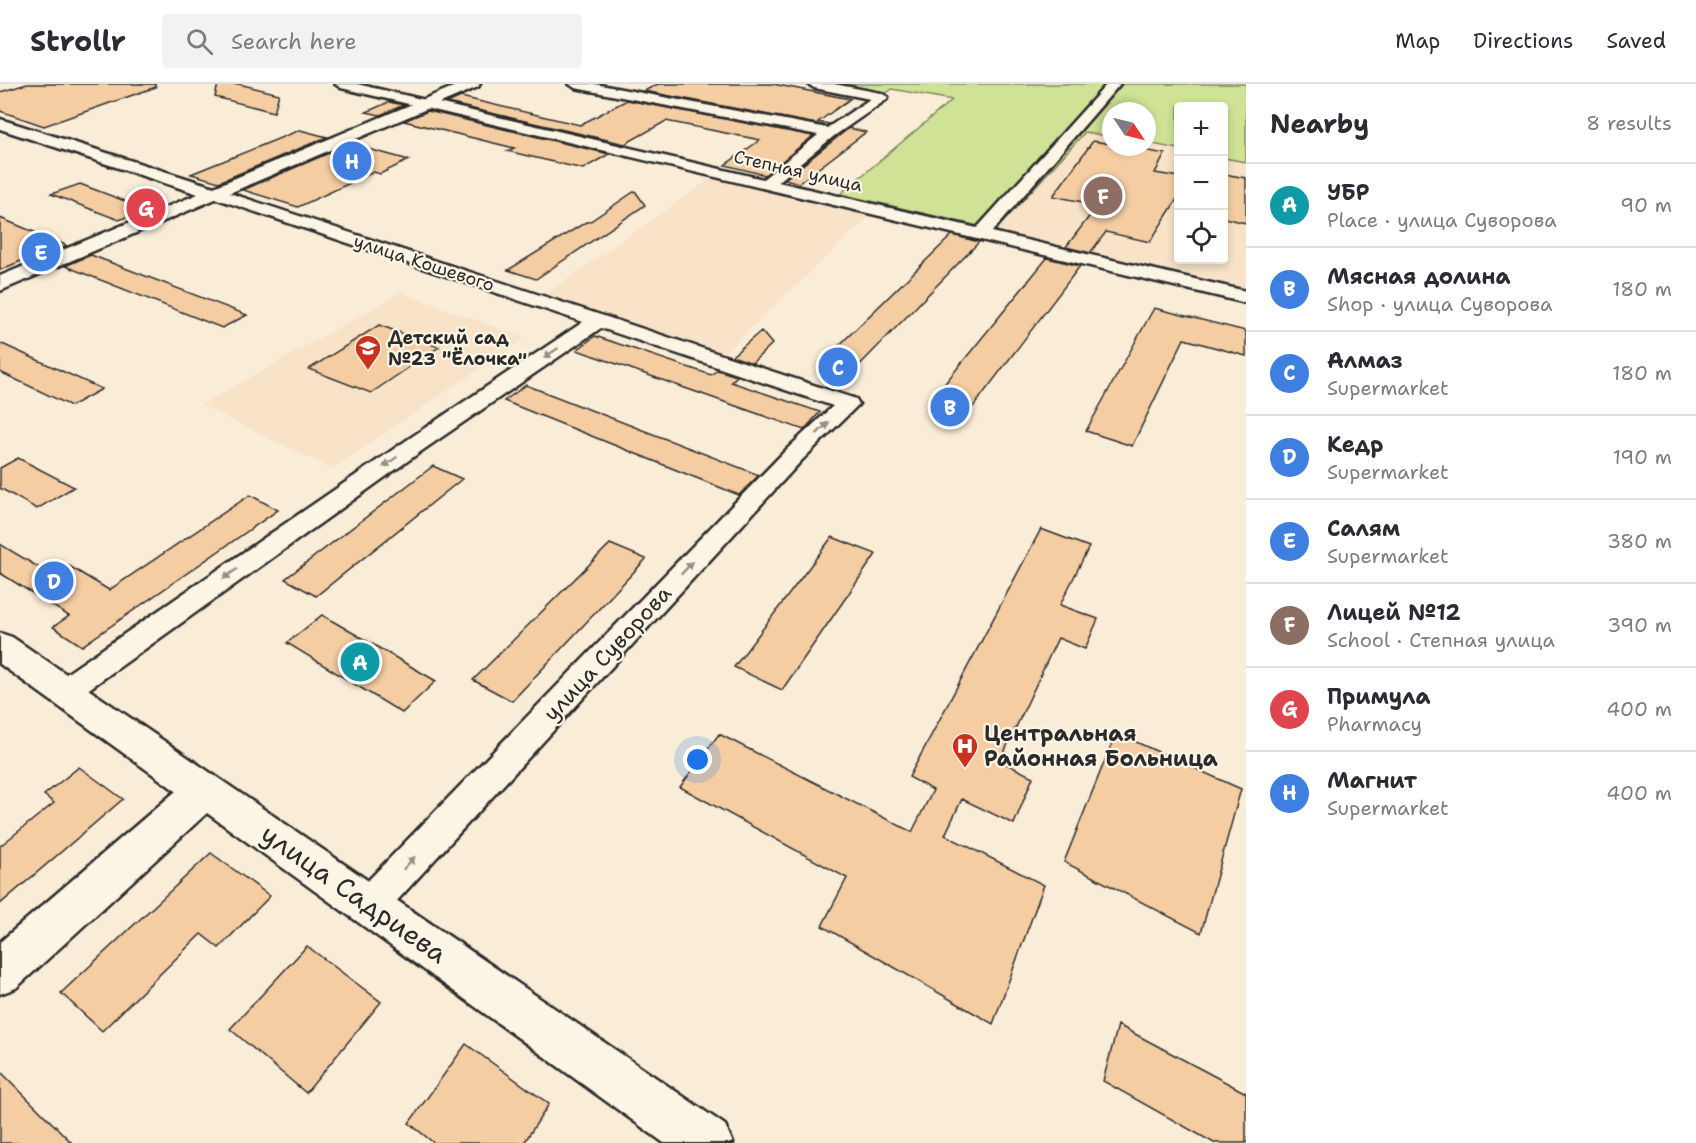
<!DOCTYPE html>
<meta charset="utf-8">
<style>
:root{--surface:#fff;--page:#f2f2f3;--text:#2b2b33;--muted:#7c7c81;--line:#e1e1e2;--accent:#ea580c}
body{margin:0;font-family:"Shantell Sans",sans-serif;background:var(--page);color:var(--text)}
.controls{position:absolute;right:18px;top:18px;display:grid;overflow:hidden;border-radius:6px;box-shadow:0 3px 9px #0003}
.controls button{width:54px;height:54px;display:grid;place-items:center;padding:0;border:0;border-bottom:2px solid var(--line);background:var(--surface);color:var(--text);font:30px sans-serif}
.compass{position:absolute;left:1102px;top:18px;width:54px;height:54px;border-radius:50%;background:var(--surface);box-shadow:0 3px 9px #0003;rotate:125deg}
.you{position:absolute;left:698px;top:676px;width:21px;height:21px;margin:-15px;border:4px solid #fff;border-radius:50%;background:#1a73e8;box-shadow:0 0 0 9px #1a73e833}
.badge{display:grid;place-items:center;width:39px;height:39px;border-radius:50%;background:var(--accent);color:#fff;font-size:20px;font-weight:700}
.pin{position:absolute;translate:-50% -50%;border:3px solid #fff;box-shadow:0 2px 6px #0006}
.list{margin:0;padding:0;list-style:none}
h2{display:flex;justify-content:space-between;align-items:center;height:78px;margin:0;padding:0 24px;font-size:26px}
h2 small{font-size:20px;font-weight:400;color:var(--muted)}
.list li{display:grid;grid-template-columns:39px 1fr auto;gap:18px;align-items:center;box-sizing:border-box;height:84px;padding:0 24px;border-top:2px solid var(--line)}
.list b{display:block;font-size:22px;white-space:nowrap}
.list p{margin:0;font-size:20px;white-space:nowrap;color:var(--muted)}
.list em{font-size:20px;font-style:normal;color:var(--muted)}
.icon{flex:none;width:33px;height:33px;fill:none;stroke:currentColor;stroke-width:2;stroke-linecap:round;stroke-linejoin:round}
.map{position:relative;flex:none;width:1246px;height:1059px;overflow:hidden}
header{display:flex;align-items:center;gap:36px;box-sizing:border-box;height:84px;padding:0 30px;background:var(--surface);border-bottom:2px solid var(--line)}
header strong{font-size:28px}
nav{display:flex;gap:33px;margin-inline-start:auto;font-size:21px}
.search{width:420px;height:54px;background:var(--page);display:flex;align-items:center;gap:15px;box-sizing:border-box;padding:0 21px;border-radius:6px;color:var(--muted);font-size:22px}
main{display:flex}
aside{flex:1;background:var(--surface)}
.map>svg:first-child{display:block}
.built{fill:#f8e3c8}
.green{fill:#cfe296;stroke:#7d8660;stroke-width:1.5}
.building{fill:#f4cda3;stroke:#2b2b2b;stroke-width:1.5}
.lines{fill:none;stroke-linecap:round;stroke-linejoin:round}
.minor-casing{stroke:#2b2b2b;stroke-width:5}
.tertiary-casing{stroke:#2b2b2b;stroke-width:5}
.minor{fill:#fcf5e5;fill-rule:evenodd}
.tertiary{fill:#fcf5e5;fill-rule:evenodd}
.oneway{fill:#949088}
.labels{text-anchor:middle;stroke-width:4.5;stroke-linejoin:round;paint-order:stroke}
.far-street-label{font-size:18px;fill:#2b2b2b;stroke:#fcf5e5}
.far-poi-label{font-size:18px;font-weight:bold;fill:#2b2b2b;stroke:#fcf5e5;text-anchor:start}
.street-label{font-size:22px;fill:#2b2b2b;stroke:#fcf5e5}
.poi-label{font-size:22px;font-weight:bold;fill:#2b2b2b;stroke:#fcf5e5;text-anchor:start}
.near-street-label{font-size:27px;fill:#2b2b2b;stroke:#fcf5e5}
</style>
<header>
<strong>Strollr</strong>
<div class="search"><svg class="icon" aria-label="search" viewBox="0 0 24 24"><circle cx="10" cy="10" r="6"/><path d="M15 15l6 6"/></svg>Search here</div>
<nav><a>Map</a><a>Directions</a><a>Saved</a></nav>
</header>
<main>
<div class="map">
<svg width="1246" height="1059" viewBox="0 0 1246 1059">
<rect width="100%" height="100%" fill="#faedd8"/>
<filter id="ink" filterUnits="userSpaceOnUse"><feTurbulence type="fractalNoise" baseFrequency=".0167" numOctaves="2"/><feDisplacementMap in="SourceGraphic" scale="12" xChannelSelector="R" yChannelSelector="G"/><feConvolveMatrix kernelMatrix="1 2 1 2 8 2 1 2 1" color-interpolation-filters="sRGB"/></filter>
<g filter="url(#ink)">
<path class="built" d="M1085,48l26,5v10h36v-4l31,6v111h46v-102l22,4v128l-250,-60z
M714,92l158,38 -147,139 -182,-57z
M401,208l124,46 -193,131 -131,-64z"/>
<path class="green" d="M831,0h415v78l-22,-4v-52h-46v43l-31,-6v-32h-36v26l-26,-5 -89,98 -156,-36 112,-94 -60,-11 -8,6z"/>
<path class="building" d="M27,0h128l1,3 -112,39 -44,-15v-19z
M218,0h21l40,10 -5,18 -59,-15z
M658,0h115l77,15 -32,23 11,2 -2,2 -183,-35z
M461,13l119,28 47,-25 186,36 -48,39 -40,-10 35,-25 -94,-19 -41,23 -178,-41z
M389,18l15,3 -24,10 -14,-3z
M428,27l181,43 -26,15 -76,-18 7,-3 -110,-27z
M849,44l17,4 -67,51 -14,-4z
M300,46l27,7 -108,45 -28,-8z
M1093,57l18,3v3h17l37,7 -10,19 24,4v19l-29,46 -44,-10 -16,21 -24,-6 32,-42 -45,-9z
M350,60l59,16 -29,14 -6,-2 -76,35 -55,-17z
M1224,90l22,4v45l-22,-5z
M80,100l66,25 -27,11 -68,-26z
M635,107l10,14 -109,74 -28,-9 78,-48h3z
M0,134l63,26 4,2 -25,10 -5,-2 -37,16z
M952,151l27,7 -128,132 -31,-10z
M91,171l156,60 -25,13 -157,-62z
M1047,174l33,8 -113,149 -38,-12z
M1154,224l92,23v25l-62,-17 -52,107 -46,-15z
M379,241l60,22 -68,46 -62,-24z
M761,247l11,13 -20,19 -20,-7z
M595,252l116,39 6,-5 20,6 -6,6 89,30 -16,18 -227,-80z
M0,259l102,46 -31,17 -71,-34z
M526,301l233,90 -20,20 -235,-94z
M18,374l56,29 -37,22 -37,-21v-20z
M433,382l29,13 -146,117 -31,-17z
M250,411l28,15 -196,136 -29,-19 16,-11 -69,-43v-29l53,32 16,-10 40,24z
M1041,445l48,18 -29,58 38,14 -13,30 -27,-11 -58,123 33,16 -19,47 -52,-25 -17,36 99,50 -51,139 -171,-98 25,-48 -167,-91 39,-53 193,98 21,-42 -24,-13z
M832,453l44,17 -94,136 -48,-23z
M610,460l36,15 -134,142 -39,-21z
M322,531l114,66 -34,32 -115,-70z
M1116,649l125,56 -40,144 -137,-71z
M79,683l44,32 -123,105v-58l54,-43 -10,-8z
M211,769l59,43 -51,52 -18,-14 -99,97 -41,-38z
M307,862l74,56 -75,91 -76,-64z
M1118,941l128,68v50h-32l-111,-62z
M466,960l83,60 -25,39h-90l-25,-20z
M0,987l72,72h-72z"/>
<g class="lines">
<g class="minor-casing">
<path id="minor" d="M335,0h22l406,95 55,-44 -243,-47 -6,-4h26l232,44 43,-29 -56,-11 -6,-4h26l47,9 7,4 -2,3 -52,36 -56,46 199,46 130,-144h13l-128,148 254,59v12l-905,-215z
M214,104l642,211 3,5 -57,56 -420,457 -13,5 -13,-5 -6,-12 6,-12 430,-443 47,-44 -232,-78 -178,122 -348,249 -11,4 -11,-4 -4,-8 4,-8 354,-243 176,-118 -375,-126 -2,-3 2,-3z"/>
</g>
<g class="tertiary-casing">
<path id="tertiary" d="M460,0h20l-2,3 -478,204v-15l198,-82 -198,-65v-10l214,68z
M0,549l12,4 713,488 8,18h-69l-457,-330 -191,175 -16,6v-52l176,-151 -176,-127z"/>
</g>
<use href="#minor" class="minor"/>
<use href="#tertiary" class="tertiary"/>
</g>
<defs><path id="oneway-solid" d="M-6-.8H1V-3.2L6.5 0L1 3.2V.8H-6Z" transform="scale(1.5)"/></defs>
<g class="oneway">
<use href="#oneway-solid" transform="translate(551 269) rotate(146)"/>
<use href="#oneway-solid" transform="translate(823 344) rotate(-43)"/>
<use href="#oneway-solid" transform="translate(390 378) rotate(145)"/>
<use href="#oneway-solid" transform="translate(687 484) rotate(-47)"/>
<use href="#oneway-solid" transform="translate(230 490) rotate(145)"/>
<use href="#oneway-solid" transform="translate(409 779) rotate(-47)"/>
</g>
</g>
<defs>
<g id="school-pin" transform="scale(1.35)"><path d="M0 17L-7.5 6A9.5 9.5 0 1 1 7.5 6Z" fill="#c8321e" stroke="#fcf5e5"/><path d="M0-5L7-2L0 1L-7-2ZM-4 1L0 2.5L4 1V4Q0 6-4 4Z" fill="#fff"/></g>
<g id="hospital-pin" transform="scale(1.35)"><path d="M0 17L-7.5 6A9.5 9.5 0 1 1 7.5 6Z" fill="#c8321e" stroke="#fcf5e5"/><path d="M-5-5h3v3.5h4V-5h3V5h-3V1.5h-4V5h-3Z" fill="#fff"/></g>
</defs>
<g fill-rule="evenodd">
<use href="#school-pin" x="368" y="264"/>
<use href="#hospital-pin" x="965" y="662"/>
</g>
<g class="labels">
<g class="far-street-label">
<text transform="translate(798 87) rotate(13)" y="6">Степная улица</text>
<text transform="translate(424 179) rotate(18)" y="6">улица Кошевого</text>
</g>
<g class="far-poi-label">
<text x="388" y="260">Детский сад<tspan x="388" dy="21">№23 "Ёлочка"</tspan></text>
</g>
<g class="street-label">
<text transform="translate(607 569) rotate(-47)" y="8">улица Суворова</text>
</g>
<g class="poi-label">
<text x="984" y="657">Центральная<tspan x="984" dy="25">Районная Больница</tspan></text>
</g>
<g class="near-street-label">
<text transform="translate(354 810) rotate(35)" y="9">улица Садриева</text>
</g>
</g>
</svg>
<div class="controls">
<button>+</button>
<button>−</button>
<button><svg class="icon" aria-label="locate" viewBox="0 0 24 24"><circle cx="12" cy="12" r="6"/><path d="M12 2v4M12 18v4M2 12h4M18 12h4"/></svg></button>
</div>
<svg class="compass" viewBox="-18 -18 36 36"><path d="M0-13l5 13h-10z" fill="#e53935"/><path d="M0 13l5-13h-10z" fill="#7c7c81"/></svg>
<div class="you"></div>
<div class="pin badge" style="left:360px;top:578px;background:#0f9aa8">A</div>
<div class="pin badge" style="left:950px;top:323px;background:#3f7fe0">B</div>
<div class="pin badge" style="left:838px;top:283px;background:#3f7fe0">C</div>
<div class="pin badge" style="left:54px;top:497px;background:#3f7fe0">D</div>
<div class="pin badge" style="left:41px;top:168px;background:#3f7fe0">E</div>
<div class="pin badge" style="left:1103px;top:112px;background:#8d6e63">F</div>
<div class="pin badge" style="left:146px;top:124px;background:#e0444e">G</div>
<div class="pin badge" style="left:352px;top:77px;background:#3f7fe0">H</div>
</div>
<aside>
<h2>Nearby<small>8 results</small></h2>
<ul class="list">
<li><span class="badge" style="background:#0f9aa8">A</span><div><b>УБР</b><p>Place · улица Суворова</p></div><em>90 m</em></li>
<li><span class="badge" style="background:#3f7fe0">B</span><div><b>Мясная долина</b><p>Shop · улица Суворова</p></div><em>180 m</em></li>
<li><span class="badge" style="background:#3f7fe0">C</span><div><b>Алмаз</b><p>Supermarket</p></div><em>180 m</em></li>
<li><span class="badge" style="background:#3f7fe0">D</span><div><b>Кедр</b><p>Supermarket</p></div><em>190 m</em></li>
<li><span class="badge" style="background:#3f7fe0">E</span><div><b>Салям</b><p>Supermarket</p></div><em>380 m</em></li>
<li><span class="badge" style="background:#8d6e63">F</span><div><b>Лицей №12</b><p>School · Степная улица</p></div><em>390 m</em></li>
<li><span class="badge" style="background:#e0444e">G</span><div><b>Примула</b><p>Pharmacy</p></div><em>400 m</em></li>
<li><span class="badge" style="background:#3f7fe0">H</span><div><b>Магнит</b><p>Supermarket</p></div><em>400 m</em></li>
</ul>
</aside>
</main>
